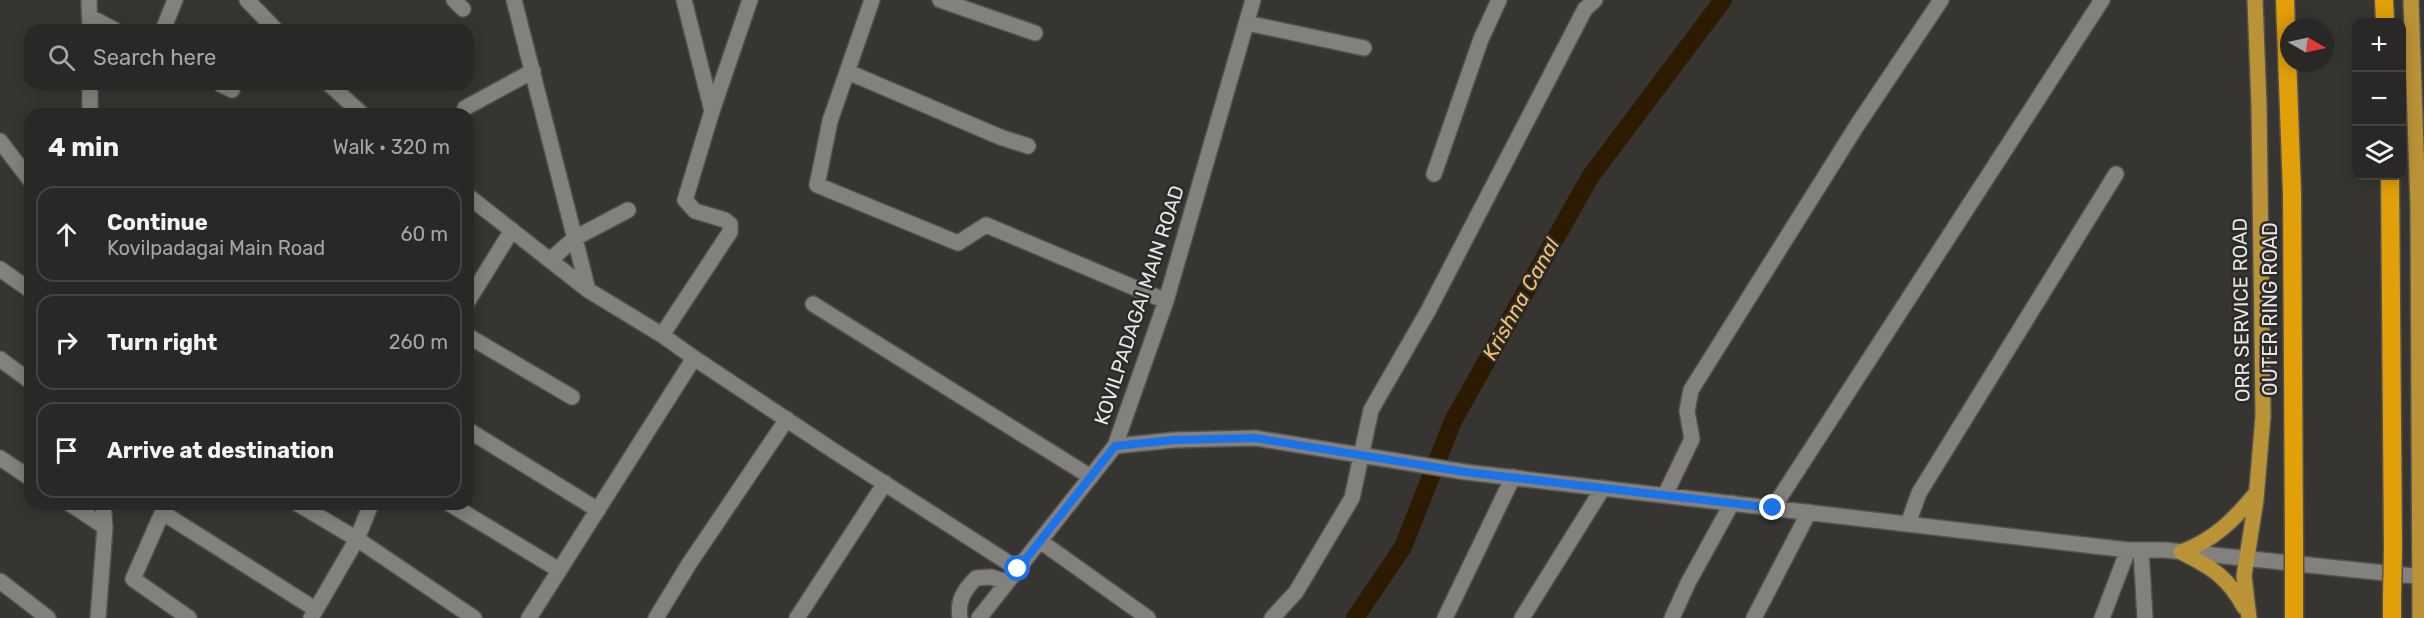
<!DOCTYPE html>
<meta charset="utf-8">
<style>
:root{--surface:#292826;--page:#31302e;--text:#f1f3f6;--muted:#a5a6a7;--line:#454443}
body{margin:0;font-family:Rubik,sans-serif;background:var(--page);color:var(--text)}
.controls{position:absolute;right:18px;top:18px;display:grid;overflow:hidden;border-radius:12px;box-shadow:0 3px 15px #0003}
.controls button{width:54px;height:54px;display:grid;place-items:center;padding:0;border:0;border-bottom:2px solid var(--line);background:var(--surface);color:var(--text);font:30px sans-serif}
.compass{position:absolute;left:2280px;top:18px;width:54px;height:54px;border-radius:50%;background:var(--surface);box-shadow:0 3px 15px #0003;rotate:99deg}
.stop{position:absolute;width:18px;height:18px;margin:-14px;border:4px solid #1a73e8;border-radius:50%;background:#fff}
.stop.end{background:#1a73e8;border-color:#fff;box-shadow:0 2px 6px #0008}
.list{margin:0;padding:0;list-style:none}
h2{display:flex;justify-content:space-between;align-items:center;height:78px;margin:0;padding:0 24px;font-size:26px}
h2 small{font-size:20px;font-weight:400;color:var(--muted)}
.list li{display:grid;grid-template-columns:39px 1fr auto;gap:18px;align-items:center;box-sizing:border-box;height:96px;margin:0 12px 12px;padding:0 12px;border:2px solid var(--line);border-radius:18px}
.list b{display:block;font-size:22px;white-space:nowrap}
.list p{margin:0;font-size:20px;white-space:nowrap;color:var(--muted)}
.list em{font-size:20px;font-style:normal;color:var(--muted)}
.icon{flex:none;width:33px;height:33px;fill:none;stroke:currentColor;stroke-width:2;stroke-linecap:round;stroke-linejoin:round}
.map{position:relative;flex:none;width:2424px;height:618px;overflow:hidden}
.search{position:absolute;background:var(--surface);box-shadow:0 3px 15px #0003;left:24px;top:24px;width:450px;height:66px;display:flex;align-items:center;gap:15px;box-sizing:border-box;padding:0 21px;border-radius:18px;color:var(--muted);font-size:22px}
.panel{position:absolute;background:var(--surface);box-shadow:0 3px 15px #0003;left:24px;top:108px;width:450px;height:402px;border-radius:18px}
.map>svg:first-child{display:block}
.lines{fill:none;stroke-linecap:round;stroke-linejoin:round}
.canal{stroke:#2c1b00;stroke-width:18}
.minor-casing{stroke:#53514f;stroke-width:18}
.major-casing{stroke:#53514f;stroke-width:18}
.highway-casing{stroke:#53514f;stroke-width:21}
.minor{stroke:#83817d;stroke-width:15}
.major{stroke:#bb9337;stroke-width:15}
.highway{stroke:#e19f09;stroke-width:18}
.highway-bridge-casing{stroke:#53514f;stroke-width:21;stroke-linecap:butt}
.highway-bridge{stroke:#e19f09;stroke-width:18}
.route{stroke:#1a73e8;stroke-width:8}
.labels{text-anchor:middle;stroke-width:5;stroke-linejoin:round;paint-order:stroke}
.street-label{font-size:20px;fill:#e7e6e4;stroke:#2d2b29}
.water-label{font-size:21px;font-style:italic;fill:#f4c06a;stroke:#2d2b29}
</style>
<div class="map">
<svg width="2424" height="618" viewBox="0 0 2424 618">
<rect width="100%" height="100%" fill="#373532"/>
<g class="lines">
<path class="canal" d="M1355,618l48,-71 50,-126 137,-244 133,-177"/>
<g class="minor-casing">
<path id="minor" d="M89,0l1,30
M247,0l29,30
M454,0l9,9
M514,0l74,290
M684,0l28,111
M872,0l-42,121 -13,64 141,58 28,-18 180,76
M940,0l95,33
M90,17l25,13
M1247,23l117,25
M163,30l12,-30
M848,72l152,65 28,9
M90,84v30
M220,84l12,6
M329,84l33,30
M465,108l68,-37
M0,141l30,39
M1434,174l47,-135 18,-39
M468,196l120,94 74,45 32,23 140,93 184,118
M550,260l25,-22 53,-28
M0,269l30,21
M468,301l44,-71
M813,304l278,173
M662,335l68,-103v-8l-5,-4 -30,-9 -10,-11 27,-89 38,-111
M468,336l104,61
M0,359l30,22
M468,430l130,80
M1115,446l59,-6 81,-2 210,34 663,78h37l259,27
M0,458l30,20
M1665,495l27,-56 -5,-28 4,-21 165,-263 85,-127
M70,504l35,23
M166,504l-33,75 56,39
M298,504l59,35 117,79
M450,504l109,66
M1773,508l329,-508
M163,513l152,96
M1908,524l11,-31 197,-319
M1040,541l108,77
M2141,550l4,68
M0,581l48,37
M98,618l7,-91 -2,-23
M311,618l46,-79 14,-35
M529,618l165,-260
M656,618l33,-54 98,-145
M797,618l88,-135
M960,618c-3,-17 4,-28 16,-40l15,-1 16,5
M979,618l136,-172 51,-145 87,-301
M1272,618l24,-26 56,-94 19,-88 57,-99 157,-302 10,-9
M1445,618l68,-141
M1522,618l81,-130
M1672,618l16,-35 44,-80
M1754,618l55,-106
M2102,618l26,-68"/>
</g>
<g class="major-casing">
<path id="major" d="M2411,0l7,206 2,412
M2181,552c32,-11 54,-33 75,-59
M2181,552c30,15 47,25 63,55
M2249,618l-5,-42 12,-76 7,-84 -4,-310 -4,-106"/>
</g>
<g class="highway-casing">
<path id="highway" d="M2285,0l7,193 2,346
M2384,0l1,22
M2390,176l3,373
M2294,618v-30
M2392,618v-21"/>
</g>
<use href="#minor" class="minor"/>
<use href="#major" class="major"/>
<use href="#highway" class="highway"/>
<g class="highway-bridge-casing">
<path id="highway-bridge" d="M2294,588v-49
M2392,597l1,-48"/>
</g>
<use href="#highway-bridge" class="highway-bridge"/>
</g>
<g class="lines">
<path class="route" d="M1018,569l97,-123 59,-6 81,-2 210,34 308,36"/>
</g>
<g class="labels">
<g class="street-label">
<text transform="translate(1139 305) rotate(-72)" y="7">KOVILPADAGAI MAIN ROAD</text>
<text transform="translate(2270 309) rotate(-90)" y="7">OUTER RING ROAD</text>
<text transform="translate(2241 310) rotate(-91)" y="7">ORR SERVICE ROAD</text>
</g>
<g class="water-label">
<text transform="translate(1521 299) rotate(-61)" y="7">Krishna Canal</text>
</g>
</g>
</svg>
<div class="controls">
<button>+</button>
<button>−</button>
<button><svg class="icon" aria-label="layers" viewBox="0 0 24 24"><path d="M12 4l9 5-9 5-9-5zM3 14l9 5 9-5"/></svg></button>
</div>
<svg class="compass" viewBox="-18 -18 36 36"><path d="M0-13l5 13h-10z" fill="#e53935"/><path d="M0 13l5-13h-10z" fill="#a5a6a7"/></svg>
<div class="stop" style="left:1018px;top:569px"></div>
<div class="stop end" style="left:1773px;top:508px"></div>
<div class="search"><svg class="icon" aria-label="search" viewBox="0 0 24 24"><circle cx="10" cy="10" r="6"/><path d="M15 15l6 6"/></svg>Search here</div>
<section class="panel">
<h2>4 min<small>Walk · 320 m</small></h2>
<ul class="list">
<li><svg class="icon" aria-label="ahead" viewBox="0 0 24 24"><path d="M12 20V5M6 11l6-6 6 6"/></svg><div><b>Continue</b><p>Kovilpadagai Main Road</p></div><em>60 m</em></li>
<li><svg class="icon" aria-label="right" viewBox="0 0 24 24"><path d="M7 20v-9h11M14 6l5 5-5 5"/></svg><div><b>Turn right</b></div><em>260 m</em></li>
<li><svg class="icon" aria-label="arrive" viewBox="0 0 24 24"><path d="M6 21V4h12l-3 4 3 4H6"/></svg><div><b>Arrive at destination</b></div></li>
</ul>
</section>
</div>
